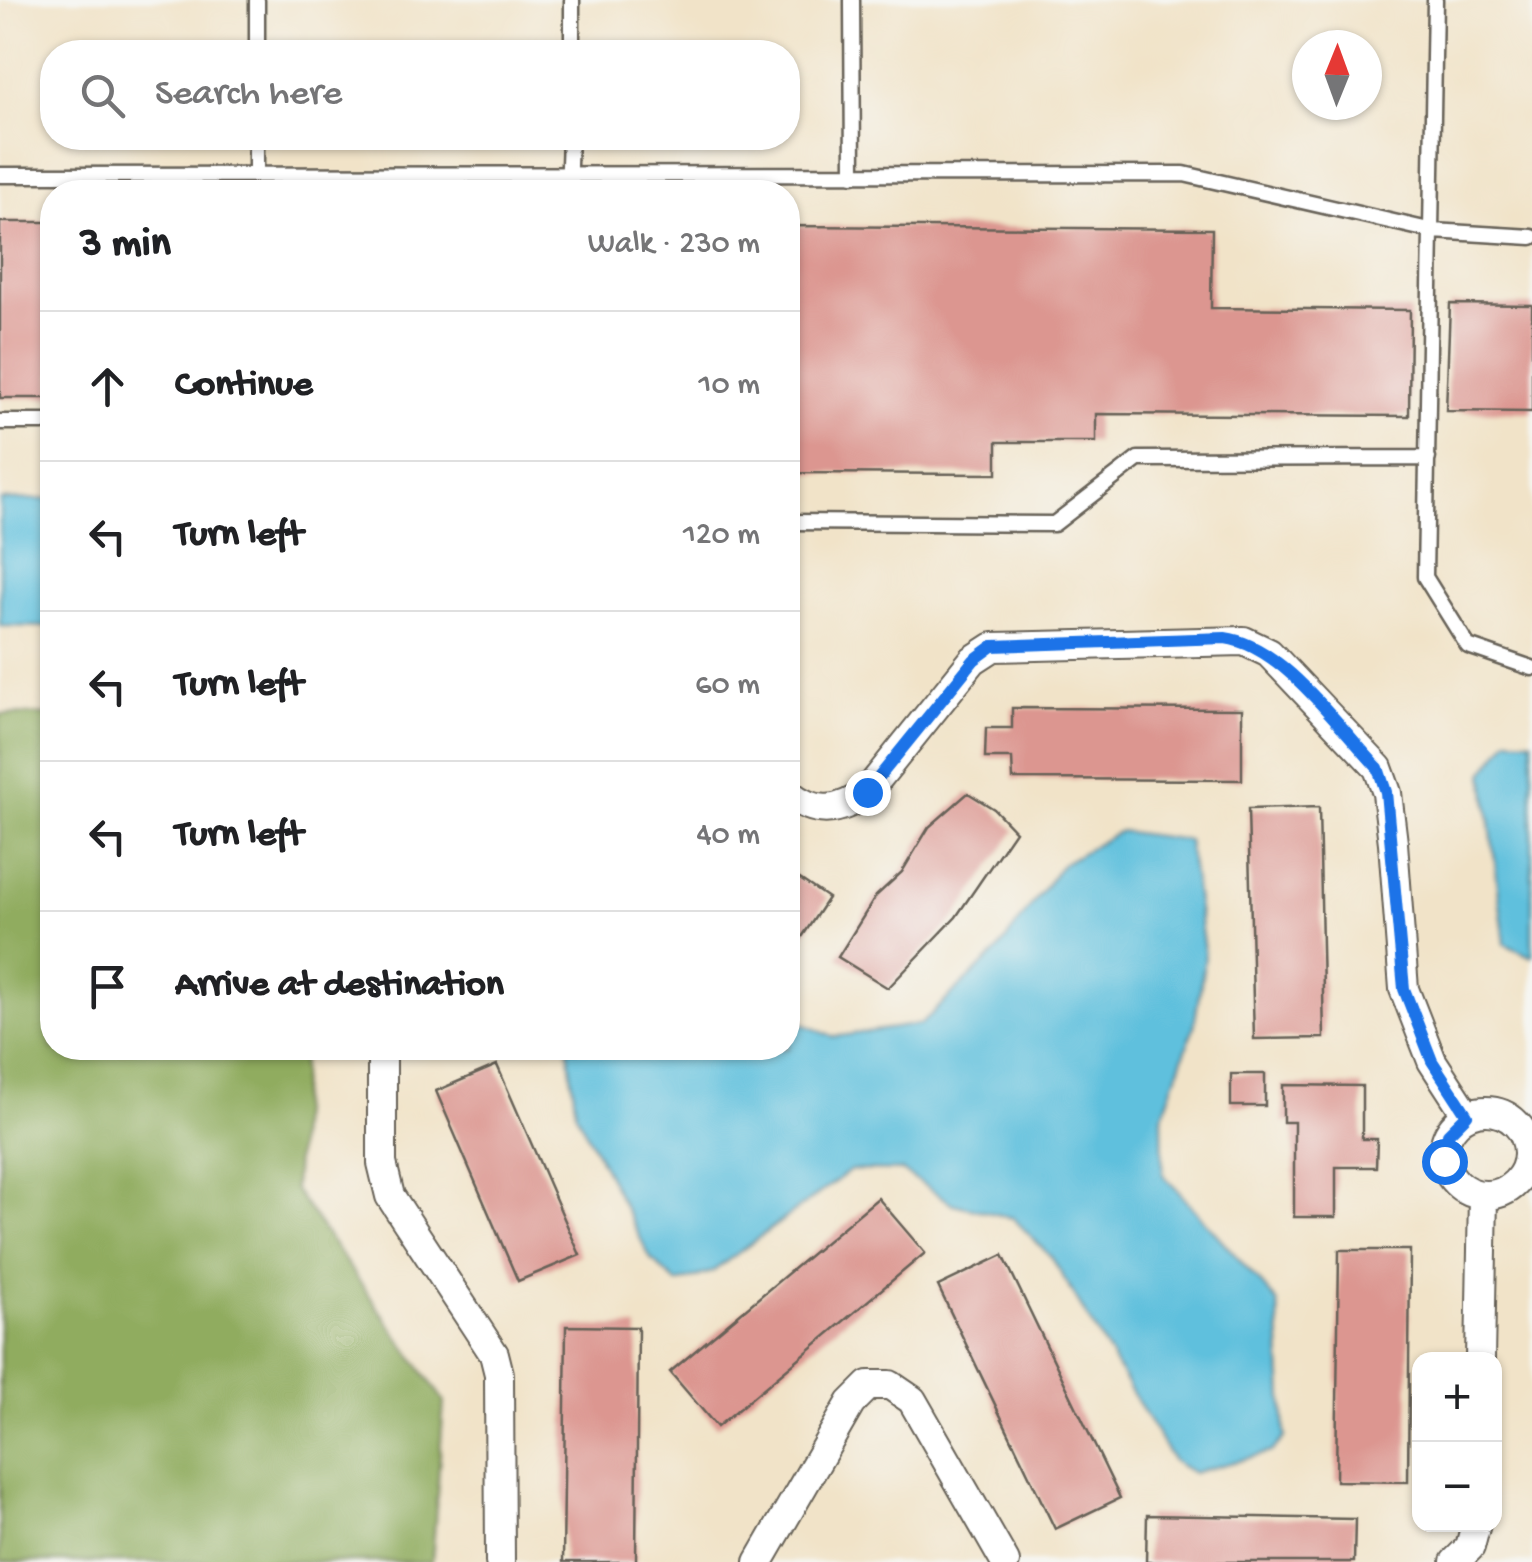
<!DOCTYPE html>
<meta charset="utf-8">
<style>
:root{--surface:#fff;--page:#f2f2f2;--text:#202124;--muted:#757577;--line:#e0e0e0}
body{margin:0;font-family:"Gochi Hand",sans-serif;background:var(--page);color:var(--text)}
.controls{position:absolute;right:30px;bottom:30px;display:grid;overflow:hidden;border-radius:20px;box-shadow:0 2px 8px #0004}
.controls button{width:90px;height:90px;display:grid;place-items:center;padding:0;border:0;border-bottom:2px solid var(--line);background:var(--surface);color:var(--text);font:50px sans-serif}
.compass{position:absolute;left:1292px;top:30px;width:90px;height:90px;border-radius:50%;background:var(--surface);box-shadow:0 2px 8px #0004;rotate:1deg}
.stop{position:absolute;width:30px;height:30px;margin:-22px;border:8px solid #1a73e8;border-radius:50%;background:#fff}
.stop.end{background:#1a73e8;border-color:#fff;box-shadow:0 2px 10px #0008}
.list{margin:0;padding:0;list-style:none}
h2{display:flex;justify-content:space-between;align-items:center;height:130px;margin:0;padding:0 40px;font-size:42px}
h2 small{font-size:32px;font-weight:400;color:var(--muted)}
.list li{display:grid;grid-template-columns:65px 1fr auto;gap:30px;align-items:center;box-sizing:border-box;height:150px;padding:0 40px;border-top:2px solid var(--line)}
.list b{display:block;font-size:38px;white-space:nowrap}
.list em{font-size:32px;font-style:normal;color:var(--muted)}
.icon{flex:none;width:55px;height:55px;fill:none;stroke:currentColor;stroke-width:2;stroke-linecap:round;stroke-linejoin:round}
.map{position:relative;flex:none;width:1532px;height:1562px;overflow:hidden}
.search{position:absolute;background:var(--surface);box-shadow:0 2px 8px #0004;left:40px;top:40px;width:760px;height:110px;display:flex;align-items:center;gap:25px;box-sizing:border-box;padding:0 35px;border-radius:40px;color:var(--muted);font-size:38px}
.panel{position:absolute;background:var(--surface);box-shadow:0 2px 8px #0004;left:40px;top:180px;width:760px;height:880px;border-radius:40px}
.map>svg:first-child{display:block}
.forest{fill:#90ac5e;stroke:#56643d;stroke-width:2.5}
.water{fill:#5fc0dd;stroke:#3e6e7c;stroke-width:2.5}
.building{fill:#dc9690}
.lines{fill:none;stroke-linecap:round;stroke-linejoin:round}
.service-casing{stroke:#676258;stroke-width:19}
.minor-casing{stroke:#676258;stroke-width:32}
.service{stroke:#fff;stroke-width:14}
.minor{stroke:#fff;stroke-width:28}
.route{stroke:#1a73e8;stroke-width:12}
</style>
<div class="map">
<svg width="1532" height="1562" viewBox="0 0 1532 1562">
<rect width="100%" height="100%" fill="#f6f6f2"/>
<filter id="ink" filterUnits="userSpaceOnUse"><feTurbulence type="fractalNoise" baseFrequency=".01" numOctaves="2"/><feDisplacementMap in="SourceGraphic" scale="20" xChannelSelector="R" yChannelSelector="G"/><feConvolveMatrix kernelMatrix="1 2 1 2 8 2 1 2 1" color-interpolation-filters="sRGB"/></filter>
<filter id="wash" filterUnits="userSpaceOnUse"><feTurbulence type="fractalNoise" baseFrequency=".0048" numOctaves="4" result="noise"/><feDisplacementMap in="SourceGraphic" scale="40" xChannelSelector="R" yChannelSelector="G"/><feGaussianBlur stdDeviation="2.25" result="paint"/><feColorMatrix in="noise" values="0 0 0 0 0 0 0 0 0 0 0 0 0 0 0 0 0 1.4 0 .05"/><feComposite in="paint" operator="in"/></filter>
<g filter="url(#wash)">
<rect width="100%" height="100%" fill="#f1e3c8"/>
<path class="forest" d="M0,714l52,1v333h251l-9,141 150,212 -12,161h-432z"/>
<path class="water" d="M52,499v128l-52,-1v-126z
M1509,739l23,1v217l-27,-13 -21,-171z
M1120,831l68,9 17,117 -11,70 -32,90 1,57 115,129 7,134 -14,15 -78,21 -20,-12 -121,-203 -39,-40 -60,-14 -51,-33 -51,-1 -139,102 -35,11 -26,-24 -75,-146 -8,-65h220v-31l45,20 88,-13 76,-72 65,-88z"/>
<g id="blocks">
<path class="building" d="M0,222h52v176h-52z
M788,226l424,3 -1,79 199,2 -1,106 -313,-2v28h-99v32l-209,-1z
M1450,304l82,1v107l-86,-1z
M1012,708l230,1v71l-229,-1 -1,-21h-27l1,-30h26z
M968,793l26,16 21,22 -59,86 -68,71 -50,-31 38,-61 26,-24 27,-45z
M1319,807l5,231 -70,1 -6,-230z
M788,871l40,27 -40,60z
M497,1065l83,190 -62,26 -82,-190z
M1231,1074h34v32h-34z
M1283,1085l79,1v53h15l-1,28h-40v50h-42v-95h-11z
M878,1198l47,55 -208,174 -47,-55z
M1339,1250h71l-2,232 -72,-1z
M1003,1255l117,243 -65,31 -117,-243z
M566,1326l72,1 -2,235h-73z
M1147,1515l208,4 -1,43h-208z"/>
</g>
</g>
<g filter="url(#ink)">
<use href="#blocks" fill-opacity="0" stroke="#676258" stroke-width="2.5"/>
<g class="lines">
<g class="service-casing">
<path id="service" d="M852,0l1,175
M1435,0l-10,577 43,69 64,22
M257,52v-52
M572,52v-52
M256,174v-36
M0,175l1184,-1 249,57 99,6
M568,192l2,-54
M0,422h52
M788,522l266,2 84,-65 290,-1"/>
</g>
<g class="minor-casing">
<path id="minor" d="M788,793c28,23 52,19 79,-1l106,-132 20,-13 251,-6 25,12 109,115 9,25 6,50 11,146 28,72 35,54
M382,1048v115l8,33 104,158 5,20 1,188
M1444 1153a42 42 0 1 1 84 0a42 42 0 1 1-84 0Z
M1480,1360l3,-165
M759,1562l92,-159 18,-18h21l22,15 93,162
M1455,1562l15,-15 6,-23"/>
</g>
<use href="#service" class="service"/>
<use href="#minor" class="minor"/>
</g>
</g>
<g class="lines" filter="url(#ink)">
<path class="route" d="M867,792l107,-132 19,-14 232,-8c57,7 114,89 153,130l8,24 18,197 28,72 35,54 -19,19 -4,27"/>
</g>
</svg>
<div class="controls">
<button>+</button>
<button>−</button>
</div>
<svg class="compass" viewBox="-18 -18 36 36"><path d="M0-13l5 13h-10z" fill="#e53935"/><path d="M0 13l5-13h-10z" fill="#757577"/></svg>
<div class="stop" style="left:1444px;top:1161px"></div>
<div class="stop end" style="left:867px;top:792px"></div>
<div class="search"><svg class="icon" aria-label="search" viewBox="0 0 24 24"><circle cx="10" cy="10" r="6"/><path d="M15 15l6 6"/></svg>Search here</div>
<section class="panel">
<h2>3 min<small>Walk · 230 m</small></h2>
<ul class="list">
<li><svg class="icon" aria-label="ahead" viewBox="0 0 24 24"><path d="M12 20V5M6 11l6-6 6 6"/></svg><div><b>Continue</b></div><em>10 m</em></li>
<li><svg class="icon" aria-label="left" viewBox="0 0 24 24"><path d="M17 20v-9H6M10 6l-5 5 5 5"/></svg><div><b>Turn left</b></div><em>120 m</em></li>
<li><svg class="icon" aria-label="left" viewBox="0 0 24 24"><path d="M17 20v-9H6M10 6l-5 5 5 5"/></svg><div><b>Turn left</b></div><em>60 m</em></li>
<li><svg class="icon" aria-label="left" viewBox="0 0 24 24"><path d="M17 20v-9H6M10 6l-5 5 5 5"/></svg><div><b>Turn left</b></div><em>40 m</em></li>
<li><svg class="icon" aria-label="arrive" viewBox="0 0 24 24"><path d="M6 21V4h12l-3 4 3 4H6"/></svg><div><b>Arrive at destination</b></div></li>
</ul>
</section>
</div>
